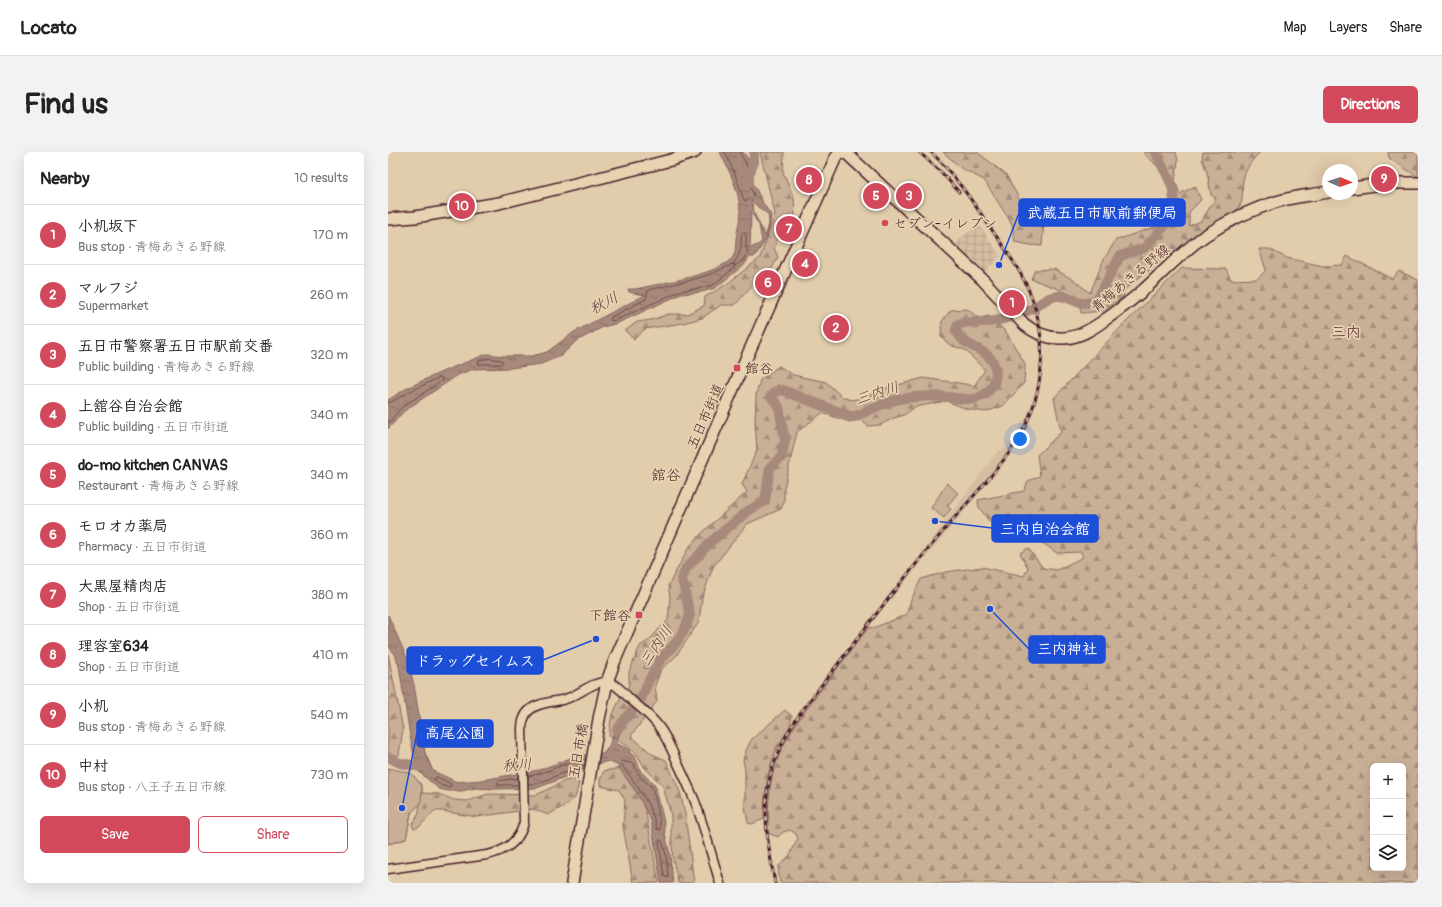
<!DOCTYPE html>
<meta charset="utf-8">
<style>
:root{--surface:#fff;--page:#f2f2f2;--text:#222;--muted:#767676;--line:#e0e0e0;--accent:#d1495b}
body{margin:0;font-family:Pangolin,"Klee One",sans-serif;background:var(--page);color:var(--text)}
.controls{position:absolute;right:12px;bottom:12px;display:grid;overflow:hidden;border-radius:6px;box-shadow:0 4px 16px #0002}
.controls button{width:36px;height:36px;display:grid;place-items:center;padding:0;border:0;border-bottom:1px solid var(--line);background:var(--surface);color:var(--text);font:20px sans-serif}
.compass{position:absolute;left:934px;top:12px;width:36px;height:36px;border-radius:50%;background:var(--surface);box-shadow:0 4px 16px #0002;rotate:92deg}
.you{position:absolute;left:632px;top:287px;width:14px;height:14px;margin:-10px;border:3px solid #fff;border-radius:50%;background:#1a73e8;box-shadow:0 0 0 6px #1a73e833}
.badge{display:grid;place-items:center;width:26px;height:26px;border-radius:50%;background:var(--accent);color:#fff;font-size:13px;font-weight:700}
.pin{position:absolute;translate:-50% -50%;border:2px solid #fff;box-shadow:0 1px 4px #0006}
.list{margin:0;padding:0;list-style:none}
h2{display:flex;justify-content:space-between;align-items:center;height:52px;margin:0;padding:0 16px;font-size:17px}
h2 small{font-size:13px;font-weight:400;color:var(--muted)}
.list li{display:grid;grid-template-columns:26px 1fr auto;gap:12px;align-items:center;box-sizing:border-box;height:60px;padding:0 16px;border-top:1px solid var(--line)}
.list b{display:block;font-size:15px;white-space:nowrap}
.list p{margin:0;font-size:13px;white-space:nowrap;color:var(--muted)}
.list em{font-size:13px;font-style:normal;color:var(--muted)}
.actions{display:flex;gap:8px;padding:12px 16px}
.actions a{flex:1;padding:9px 0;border:1px solid var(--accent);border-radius:6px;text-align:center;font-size:14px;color:var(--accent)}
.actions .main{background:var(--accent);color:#fff}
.icon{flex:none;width:22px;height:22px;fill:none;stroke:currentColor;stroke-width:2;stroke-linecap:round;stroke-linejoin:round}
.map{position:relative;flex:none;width:1030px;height:731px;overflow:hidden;border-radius:6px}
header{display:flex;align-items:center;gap:24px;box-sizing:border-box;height:56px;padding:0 20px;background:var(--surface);border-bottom:1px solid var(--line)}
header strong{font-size:19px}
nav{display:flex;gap:22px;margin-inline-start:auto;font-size:14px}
.intro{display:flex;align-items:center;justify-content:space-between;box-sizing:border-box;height:96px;padding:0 24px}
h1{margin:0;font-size:28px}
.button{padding:10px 18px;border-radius:6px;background:var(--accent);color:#fff;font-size:14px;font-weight:700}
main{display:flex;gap:24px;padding:0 24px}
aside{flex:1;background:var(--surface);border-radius:6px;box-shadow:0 4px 16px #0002}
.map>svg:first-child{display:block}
.built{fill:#d4bda1}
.industrial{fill:url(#industrial-grid)}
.forest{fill:url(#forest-firs);stroke:#896760;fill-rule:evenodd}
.green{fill:#c8af96;stroke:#896760}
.water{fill:url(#water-ripples);stroke:#825f5b;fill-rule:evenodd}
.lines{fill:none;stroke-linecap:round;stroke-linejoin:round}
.shore{stroke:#6f494b;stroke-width:1}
.river{stroke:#a7897b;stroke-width:10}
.minor-casing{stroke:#4a1f2b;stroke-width:11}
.major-casing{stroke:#4a1f2b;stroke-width:14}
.minor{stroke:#e7d3b1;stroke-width:8}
.major{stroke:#e7d3b1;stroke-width:11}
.rail-casing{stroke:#4a1f2b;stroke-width:3}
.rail{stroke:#e7d3b1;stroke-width:1.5;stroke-dasharray:4.5;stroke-linecap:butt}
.poi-dot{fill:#d1495b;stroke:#e7d3b1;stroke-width:1.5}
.labels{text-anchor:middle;stroke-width:3.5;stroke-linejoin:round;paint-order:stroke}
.poi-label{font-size:14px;fill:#4a1f2b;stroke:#e7d3b1;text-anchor:start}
.street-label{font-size:14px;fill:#4a1f2b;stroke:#e7d3b1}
.water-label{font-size:15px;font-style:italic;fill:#613a3f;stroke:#e7d3b1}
.neighbourhood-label{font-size:15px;fill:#4a1f2b;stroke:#e7d3b1}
.leader{fill:none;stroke:#1d4ed8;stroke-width:1.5}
.callout-dot{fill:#1d4ed8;stroke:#e7d3b1;stroke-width:1.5}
.callout{fill:#1d4ed8;stroke:#1d4ed8;stroke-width:1.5}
.callout-label{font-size:15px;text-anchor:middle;font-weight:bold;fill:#fff}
</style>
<header>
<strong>Locato</strong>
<nav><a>Map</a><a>Layers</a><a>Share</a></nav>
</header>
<div class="intro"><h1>Find us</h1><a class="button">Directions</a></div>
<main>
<aside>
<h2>Nearby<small>10 results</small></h2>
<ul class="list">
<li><span class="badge">1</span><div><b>小机坂下</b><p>Bus stop · 青梅あきる野線</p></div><em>170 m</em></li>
<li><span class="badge">2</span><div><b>マルフジ</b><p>Supermarket</p></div><em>260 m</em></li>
<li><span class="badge">3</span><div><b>五日市警察署五日市駅前交番</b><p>Public building · 青梅あきる野線</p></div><em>320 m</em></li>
<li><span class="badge">4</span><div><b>上舘谷自治会館</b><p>Public building · 五日市街道</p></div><em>340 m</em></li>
<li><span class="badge">5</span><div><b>do-mo kitchen CANVAS</b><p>Restaurant · 青梅あきる野線</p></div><em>340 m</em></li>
<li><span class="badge">6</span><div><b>モロオカ薬局</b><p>Pharmacy · 五日市街道</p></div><em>360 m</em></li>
<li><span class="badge">7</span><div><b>大黒屋精肉店</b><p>Shop · 五日市街道</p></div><em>380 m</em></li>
<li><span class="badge">8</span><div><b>理容室634</b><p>Shop · 五日市街道</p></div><em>410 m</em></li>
<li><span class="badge">9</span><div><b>小机</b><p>Bus stop · 青梅あきる野線</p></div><em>540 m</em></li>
<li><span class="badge">10</span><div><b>中村</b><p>Bus stop · 八王子五日市線</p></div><em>730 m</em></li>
</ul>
<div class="actions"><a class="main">Save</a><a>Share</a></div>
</aside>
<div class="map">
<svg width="1030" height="731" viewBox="0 0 1030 731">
<defs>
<pattern id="industrial-grid" width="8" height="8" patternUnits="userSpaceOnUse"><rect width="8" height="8" fill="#d4bda1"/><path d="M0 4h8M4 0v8" fill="none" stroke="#b8a28b"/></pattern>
<pattern id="forest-firs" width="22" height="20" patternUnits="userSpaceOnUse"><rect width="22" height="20" fill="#c8af96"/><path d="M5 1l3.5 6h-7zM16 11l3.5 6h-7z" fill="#a48e7b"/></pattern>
<pattern id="water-ripples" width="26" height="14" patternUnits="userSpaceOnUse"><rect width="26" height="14" fill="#a7897b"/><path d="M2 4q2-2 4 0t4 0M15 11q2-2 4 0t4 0" fill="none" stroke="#8a6f65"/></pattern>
</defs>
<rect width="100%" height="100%" fill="#e1ccac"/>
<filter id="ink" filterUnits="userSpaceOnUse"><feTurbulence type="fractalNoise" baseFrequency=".025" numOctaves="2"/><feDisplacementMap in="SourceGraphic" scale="8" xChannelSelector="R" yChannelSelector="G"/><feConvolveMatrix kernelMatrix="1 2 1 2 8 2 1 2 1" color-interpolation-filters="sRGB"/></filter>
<g filter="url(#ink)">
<path class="built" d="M635,269l7,3 -12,21 -9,12 -129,155 -76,101 -18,26 -11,29 -4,17 -3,48 9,50h-4l-8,-45 -1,-32 4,-34 8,-21 10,-20 63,-85 67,-84 34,-47 49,-65 3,1 10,-11z"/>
<path class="industrial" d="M591,72l21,32 -16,17 -29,-28 7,-8z"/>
<path class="forest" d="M372,0h24l-1,20 11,26 1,22 -10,1 -11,27 4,9 -7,13 -18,14 -18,21h-14l-19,13 -19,5 -38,6 -11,10 -9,-8 12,-9 14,-2 18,-6h18l17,-8 1,-9 22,-13 33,-26 15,-44z
M555,0h34l13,10 16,13 26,47 13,-11 -3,35 -12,-1 -15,-3 -3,-18 -28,-44 -23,-12z
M755,0h33l2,9 -3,19 5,14 15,-8 6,14 -12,12v14l12,-5 15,-23 -5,-3 -4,-23 -5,-13 1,-7h57c-8,8 -15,17 -17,29 -2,10 2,21 -6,29 -9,9 -21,13 -31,20 -29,19 -56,38 -82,60l-1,8 -21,13 -21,2 -2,-13 -23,-12 -25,-9 4,-9 19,-1 20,11 16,13 14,-34 12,-19 45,-15c8,-14 14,-32 6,-48 -3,-6 -18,-18 -24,-25z
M1000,0h30v25l-29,-19z
M871,97h10l18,9 36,8 19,-1 5,-9 45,23 7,-8 19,9v603h-638l-2,-16 12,-12 8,-17 -3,-5 -5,-3 -7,2 -5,5 -10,-4c0,-22 0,-45 7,-67 9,-27 25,-48 42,-71 17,-23 35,-45 52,-68l4,1 33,-13 5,-15 10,-21 25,-7 36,-5 42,9 4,-8 -8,-15 8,-5 15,20 14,2 26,-13 -2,-5 -24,1 -26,-18 -9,-4 -10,-12 -14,5 -9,-3 -10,-14 -1,-7 46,-9 4,-10 12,-5 -3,-21 24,-23 -7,-34 69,-73 59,-57 44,1 5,11 26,-1 9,-9zM985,614h30v102h-30z
M579,157l12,9 10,-2 17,16 19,32 -1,19 -21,23 -18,6 -18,-3 -21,-8 -31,6 -11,8 -10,3 -14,7 -12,1 -7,-6 -11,2 -28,-9 -25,19 -13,56v14l-3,7 -34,15 -34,43 -11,31 -3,24 -23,34 -15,14 -6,15 2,16 -26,35 21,18 14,6 14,32 5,22 9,69h-16l-5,-24 -2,-28v-16l-8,-29 -18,-18 -9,-15 -12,-9 -15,-8 2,-17 7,-16 11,-18v-13l11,-26 8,-5 20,-21 2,-23 -2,-11 21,-39 14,-15 44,-40 -5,-8 15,-34 -2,-28 1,-27 4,-15 19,-14 14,9 33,7 15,14 10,4 12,-2 24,-10 36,-10 42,6 9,2 11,-16 -20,-20 -15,-5 -9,-8 1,-16 9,-11z
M0,502l15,75 -4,26 -11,2z
M397,558l7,6c-1,13 -12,25 -17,36 -8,22 -11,44 -11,67l-12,5 -4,-1 -3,-16v-37l-2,-10 2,-7 6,-13z
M233,616l22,30 16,85h-26l-10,-57 2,-26 -6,-10 -19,-4v-6l4,-9z
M23,621l11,13v7l17,1 15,6 13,1 21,-7 48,1 29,-14 7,-2 7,4 -4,15 -9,7 -18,10 -15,-6 -57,8 -34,-6h-8l-14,15 -6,3 -2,-4 6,-10 2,-11 -9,9 -5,26 -18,5v-67z"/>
<path class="green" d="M559,331l11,10 -11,13 4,3 -7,9 -13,-10z
M0,616l23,5 11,13 -1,17 -10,10 -5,26 -18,5z"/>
<path class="water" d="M332,0h23l7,9 1,19 4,7 9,18 7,10c-1,16 -6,29 -17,42h-5l-4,7 -30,24 -13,4 -21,2 -63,29 -15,4 -28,15 -14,14 -20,8 -30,4 -38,1 -15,6 -54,36 -16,18v-29l21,-13 37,-17 41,-16 16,2h29l15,-4 27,-20 71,-37 -16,-3 -1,-3h8c26,-6 73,-13 93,-28 8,-6 6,-13 7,-22 1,-9 4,-17 4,-27 0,-21 -11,-41 -20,-60zM363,48l10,10 6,3c4,8 1,15 -2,23l-10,-21zM363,60l8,13 3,16c-3,5 -8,4 -12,8z
M0,463l19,43 7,27 11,68 8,18 24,11 25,-2 57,-10 37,-14 28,-3 5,-7 8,-21 8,-6 -8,22 1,3 11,6 1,3 5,4 6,15 12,11 3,5 8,34 1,12 5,20 3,29h-12l-10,-62 -13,-26 -21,-30 -9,-4 -29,10 -5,5 -9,1 -28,11 -41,1 -20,-1 -15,3h-13l-9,-2 -22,-19 -7,-34 -11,-70 -4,-12 -7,-8z"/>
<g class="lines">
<path class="shore" d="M337,0l11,25 8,23 2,1 8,-6 -6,-14 -2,-18 -5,-8 -1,-3
M356,81l2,2v12l2,6 -6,8 -7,5 -1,-3c2,-4 5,-7 6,-12 2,-6 0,-11 2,-17z
M344,112l2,1v3l-21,17 -11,3 -22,3 -64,29 -4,1 -2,-1 1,-3 35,-18 2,-9c29,-7 58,-11 84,-26z
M100,206l14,2 1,2 -2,2h-23l1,-3z
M0,251l3,-1 20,-11 29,-14 2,1v3l-40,26 -14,16
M234,609l12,3c5,15 8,12 17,23 4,5 10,37 9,43l-3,-1c-5,-24 -21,-45 -36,-65z
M140,624c20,-3 38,-15 58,-17
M49,625l14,7v2c-6,3 -12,-2 -17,-6l1,-2z
M130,626l-20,3 -1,2 2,2h19
M140,632h8l27,-11 9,-1 6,-4 7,-3
M272,688l2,1 4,14 2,21 -2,2 -2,-2 -5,-34z"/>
<path class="river" d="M361,30v-8l5,-12v-10
M229,578l8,-11 15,-18 9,-21 12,-21 14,-15 9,-13 6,-16 -8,-36 4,-11 12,-12 10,-12 40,-33 17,-10 5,-34 11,-9 4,-17 -6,-34 -8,-11 3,-4 9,-2 45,18 25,9c17,-6 34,-17 52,-19 14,-2 29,-2 43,-1 8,1 17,3 25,2 17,-3 28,-20 20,-37 -6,-11 -20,-14 -29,-21 -3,-3 -6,-7 -8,-10l2,-7c13,-3 24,-1 37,-3 10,-2 23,-6 32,-10 12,-4 19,-16 33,-15 17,2 17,14 38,2l22,-42 24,-8 9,-9 21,-24c0,-10 1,-22 -3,-31 -4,-12 -12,-21 -15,-32
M0,605l12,6 22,4"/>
<g class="minor-casing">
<path id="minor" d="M0,717l99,-14c18,-4 33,-14 37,-33l-2,-94c1,-24 22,-25 40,-28 16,-3 29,-19 45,-18 9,1 18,12 24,18 10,8 21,17 28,27 7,9 11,20 16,30 7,16 15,31 21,47 9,26 16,53 24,79"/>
</g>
<g class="major-casing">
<path id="major" d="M457,0l137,127 42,45c11,9 24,15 39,14 16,0 31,-10 43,-19 12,-8 23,-17 34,-26 22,-19 42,-42 66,-58 23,-15 51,-28 77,-35 15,-4 30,-5 45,-8
M964,36l37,-5h29
M0,67l27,-2 84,-14 172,-43 24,-8
M184,731l27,-164 8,-37 8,-22 134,-308 86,-193 5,-7"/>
</g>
<use href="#minor" class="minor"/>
<use href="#major" class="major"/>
<g class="rail-casing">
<path id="rail" d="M531,0l23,21 17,19
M387,731c-7,-37 -14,-73 -4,-110 11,-42 41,-75 67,-109 36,-48 73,-95 112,-141 22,-26 47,-51 65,-79 31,-48 35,-109 11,-160 -9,-19 -22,-37 -34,-54 -19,-28 -37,-55 -61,-78"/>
</g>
<use href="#rail" class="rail"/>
</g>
</g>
<g class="poi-dot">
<circle cx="497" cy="71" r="4"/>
<rect x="345" y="212" width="8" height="8" rx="2"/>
<rect x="247" y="459" width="8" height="8" rx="2"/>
</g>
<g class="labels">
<g class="poi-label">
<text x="505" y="76">セブン-イレブン</text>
<text x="357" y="221">館谷</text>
<text x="243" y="468" text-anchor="end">下館谷</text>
</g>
<g class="street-label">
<text transform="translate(742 126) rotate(-40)" y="5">青梅あきる野線</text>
<text transform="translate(317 264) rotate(-66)" y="5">五日市街道</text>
<text transform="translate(190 599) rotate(-80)" y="5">五日市橋</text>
</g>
<g class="water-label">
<text transform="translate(216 151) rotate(-28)" y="5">秋川</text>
<text transform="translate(489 241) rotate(-18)" y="5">三内川</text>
<text transform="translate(268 494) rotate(-56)" y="5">三内川</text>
<text transform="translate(129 613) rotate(-4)" y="5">秋川</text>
</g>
<g class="neighbourhood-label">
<text x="958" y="185">三内</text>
<text x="278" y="328">舘谷</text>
</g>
</g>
<path class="leader" d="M611 113L631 61M547 369L604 376M602 457L641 497M208 487L155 508M14 656L29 581"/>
<g class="callout-dot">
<circle cx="611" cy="113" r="4"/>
<circle cx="547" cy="369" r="4"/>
<circle cx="602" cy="457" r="4"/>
<circle cx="208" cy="487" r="4"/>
<circle cx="14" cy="656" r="4"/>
</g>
<g class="callout">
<rect x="631" y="47" width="166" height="27" rx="4"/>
<rect x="604" y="363" width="106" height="27" rx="4"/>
<rect x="641" y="484" width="76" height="27" rx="4"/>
<rect x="19" y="495" width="136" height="27" rx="4"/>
<rect x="29" y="568" width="76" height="27" rx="4"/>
</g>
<g class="callout-label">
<text x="714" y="66">武蔵五日市駅前郵便局</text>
<text x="657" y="382">三内自治会館</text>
<text x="679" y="502">三内神社</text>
<text x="87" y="514">ドラッグセイムス</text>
<text x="67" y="586">高尾公園</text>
</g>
</svg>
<div class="controls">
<button>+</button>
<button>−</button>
<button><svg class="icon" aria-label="layers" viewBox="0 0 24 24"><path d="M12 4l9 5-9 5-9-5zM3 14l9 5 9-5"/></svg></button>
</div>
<svg class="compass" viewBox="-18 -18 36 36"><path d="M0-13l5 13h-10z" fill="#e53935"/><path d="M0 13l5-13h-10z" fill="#767676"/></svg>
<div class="you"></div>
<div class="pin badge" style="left:624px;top:151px">1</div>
<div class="pin badge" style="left:448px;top:176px">2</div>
<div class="pin badge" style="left:521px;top:44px">3</div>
<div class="pin badge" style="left:417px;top:112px">4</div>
<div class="pin badge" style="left:488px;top:44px">5</div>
<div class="pin badge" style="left:380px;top:131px">6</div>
<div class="pin badge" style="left:401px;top:77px">7</div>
<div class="pin badge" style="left:421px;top:28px">8</div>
<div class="pin badge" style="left:996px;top:27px">9</div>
<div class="pin badge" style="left:74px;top:54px">10</div>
</div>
</main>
